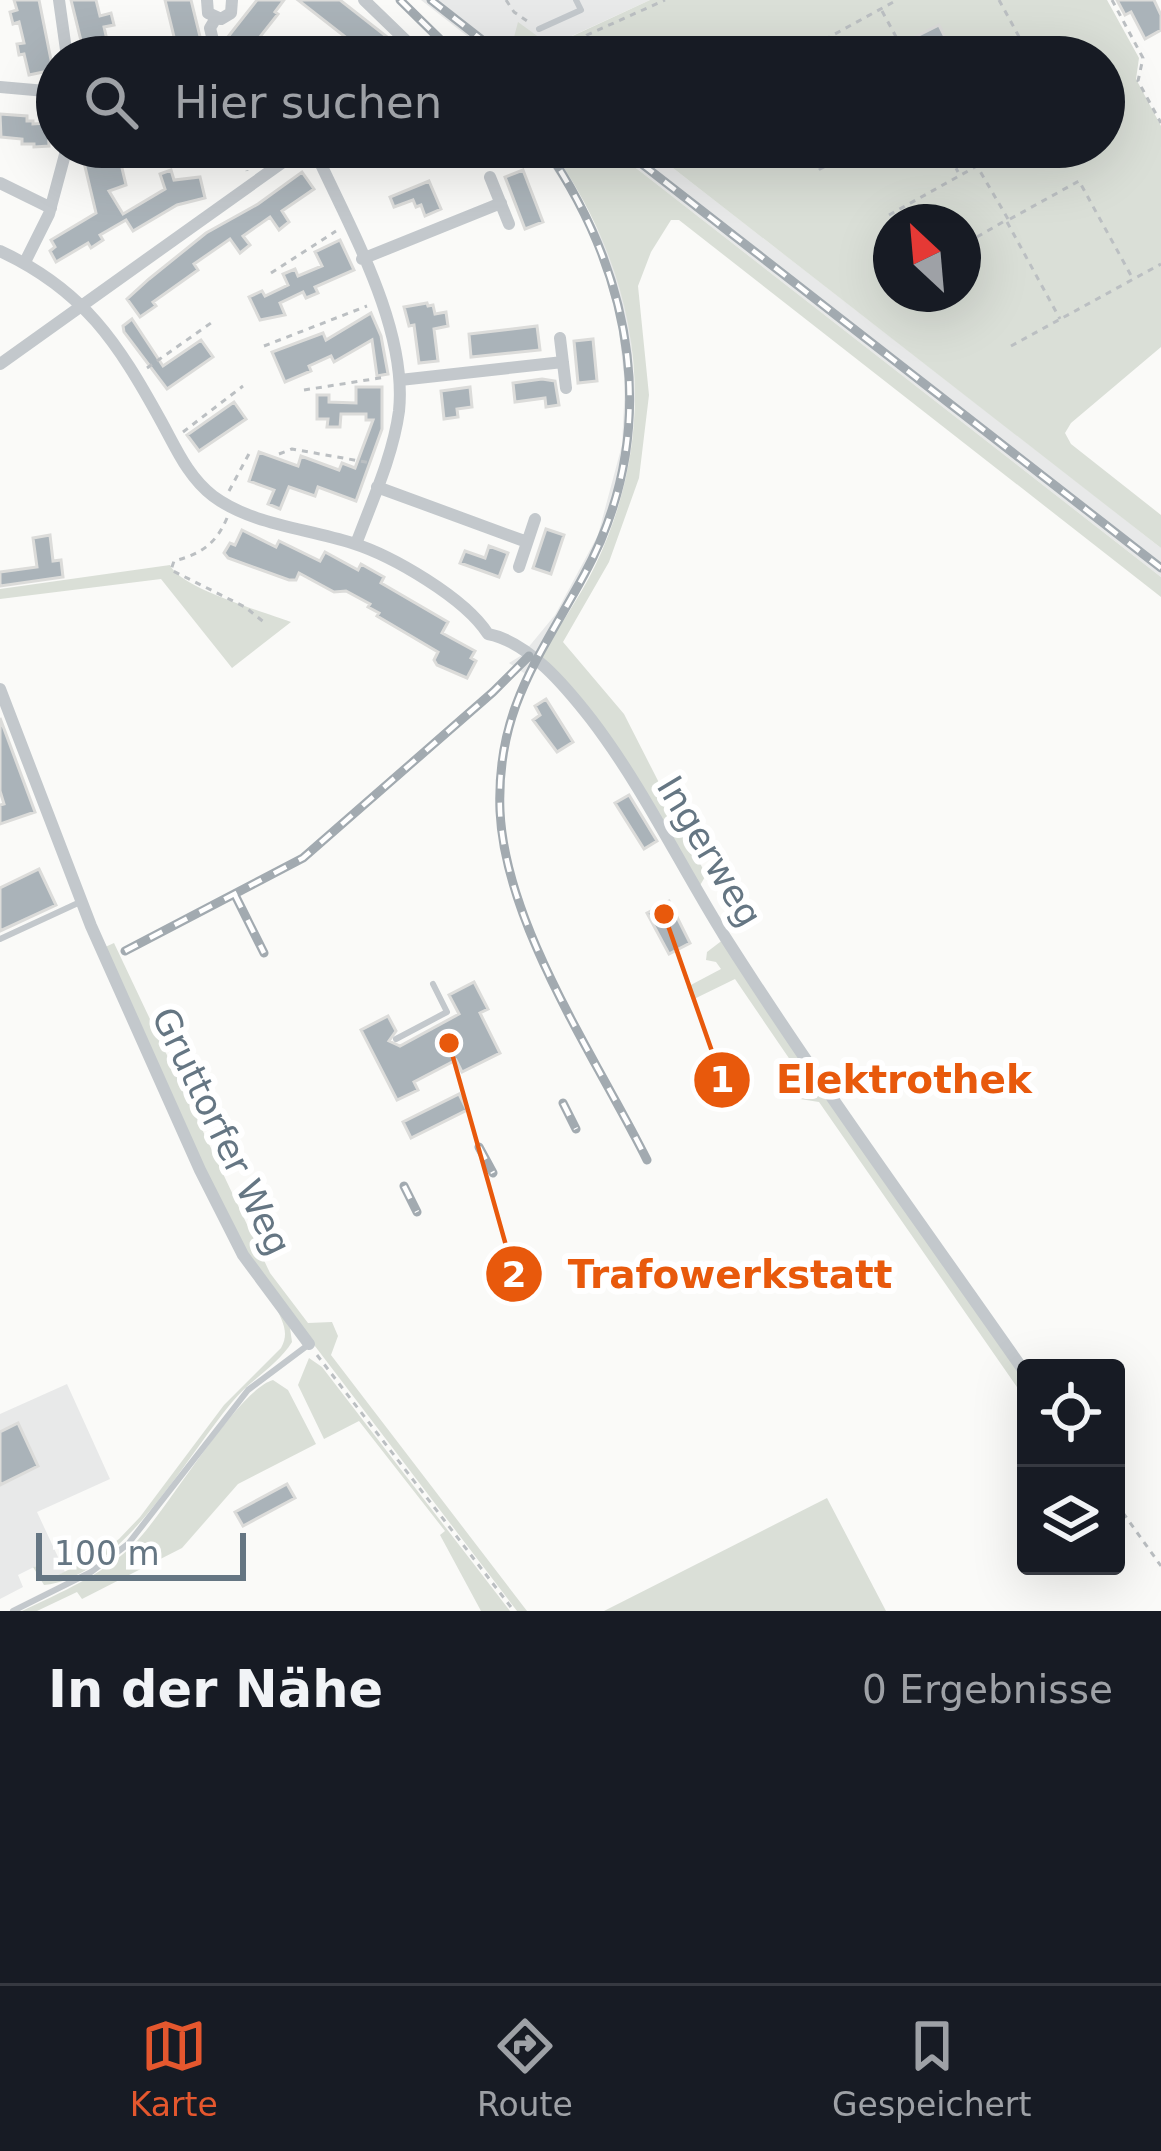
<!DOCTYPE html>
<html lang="de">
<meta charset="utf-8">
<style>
:root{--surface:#171b24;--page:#242831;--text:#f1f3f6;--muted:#9ea1a6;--line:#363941;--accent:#e4572e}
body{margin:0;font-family:"DejaVu Sans",sans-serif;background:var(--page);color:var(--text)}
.controls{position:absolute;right:36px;bottom:36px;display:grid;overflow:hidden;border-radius:12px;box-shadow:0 12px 48px #0002}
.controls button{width:108px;height:108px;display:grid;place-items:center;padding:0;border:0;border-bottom:3px solid var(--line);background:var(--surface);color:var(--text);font:60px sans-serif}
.compass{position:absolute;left:873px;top:204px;width:108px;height:108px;border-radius:50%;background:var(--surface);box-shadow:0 12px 48px #0002;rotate:334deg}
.scale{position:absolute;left:36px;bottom:30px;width:210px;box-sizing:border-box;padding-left:12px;border:6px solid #657683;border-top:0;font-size:33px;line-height:42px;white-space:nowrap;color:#657683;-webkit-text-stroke:9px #fff;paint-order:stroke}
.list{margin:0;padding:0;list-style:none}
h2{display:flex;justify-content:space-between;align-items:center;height:156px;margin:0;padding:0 48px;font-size:51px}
h2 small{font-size:39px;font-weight:400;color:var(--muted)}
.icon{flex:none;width:66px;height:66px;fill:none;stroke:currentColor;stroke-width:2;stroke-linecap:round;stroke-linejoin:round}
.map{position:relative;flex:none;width:1161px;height:1611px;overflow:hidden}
.search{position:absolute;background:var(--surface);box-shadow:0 12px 48px #0002;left:36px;right:36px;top:36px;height:132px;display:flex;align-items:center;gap:30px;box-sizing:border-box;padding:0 42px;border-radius:66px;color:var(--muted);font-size:45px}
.sheet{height:372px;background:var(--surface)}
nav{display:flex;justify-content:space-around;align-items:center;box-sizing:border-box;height:168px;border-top:3px solid var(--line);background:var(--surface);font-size:33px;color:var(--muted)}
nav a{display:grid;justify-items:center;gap:6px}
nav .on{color:var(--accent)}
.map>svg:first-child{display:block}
.built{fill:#e8e9e9}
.green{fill:#dadfd7;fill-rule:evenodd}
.building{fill:#aab3b9;stroke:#dcdcda;stroke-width:3}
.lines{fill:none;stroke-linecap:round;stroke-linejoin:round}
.path{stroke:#bbbfc2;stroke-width:3;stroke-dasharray:6 6;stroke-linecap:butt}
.lane{stroke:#c3c8cc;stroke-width:6}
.street{stroke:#c3c8cc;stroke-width:12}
.rail-casing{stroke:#a2aab0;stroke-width:9}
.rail{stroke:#fff;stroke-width:4.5;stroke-dasharray:14;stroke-linecap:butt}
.labels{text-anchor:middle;stroke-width:12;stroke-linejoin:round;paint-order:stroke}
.street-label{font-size:36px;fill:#657683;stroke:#fff}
.leader{fill:none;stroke:#e8590c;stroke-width:4.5}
.callout-dot{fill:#e8590c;stroke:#fff;stroke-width:4.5}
.mark-label{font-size:36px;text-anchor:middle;font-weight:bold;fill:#fff}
.callout-label{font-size:39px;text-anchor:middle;font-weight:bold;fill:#e8590c;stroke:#fff;stroke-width:12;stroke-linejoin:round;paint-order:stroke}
</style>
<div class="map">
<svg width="1161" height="1611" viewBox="0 0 1161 1611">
<rect width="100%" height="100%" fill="#fafaf8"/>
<path class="built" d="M421,0h229l-100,46 -38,-1 16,12h-34z
M539,147h11l17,24 43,83 20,69 5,71 -5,63 -25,86 -75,134 -21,-14 13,-8 33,-40 43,-80 24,-90 3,-60 -7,-63 -17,-63 -26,-57z
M609,147h37l449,349 66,52v29z
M67,1384l43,95 -73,33 28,60 -20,9 -9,-15 -18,9 5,12 -23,12v-185z"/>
<path class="green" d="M650,0h457l32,58 -3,21 25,47v221l-90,76 -6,10 6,11 90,71v33l-515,-401h458v-90h-576l-16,-12 6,-23 33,24zM891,222h72v72h-72z
M550,147h59l552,430v20l-482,-377h-8l-20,32 -13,34 11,109 -10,83 -30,84 -46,80 61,72 82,161 -8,14 -76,-129 -84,-99c19,-32 41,-62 57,-95 69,-144 45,-292 -45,-419z
M170,565c10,23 94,47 121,57l-59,46 -71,-89 -161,20v-10z
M724,939l86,130 -7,15 -8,4 2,-18 -62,-91 -43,21 -5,-13 34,-18 -5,-7 -10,-2 1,-8z
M114,943l156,330 38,50 24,-1 6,14 -7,19 196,256h-10l-273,-358 -141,-305z
M811,1091h10l205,287v22l-207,-298 -19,-3z
M275,1305l15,23 2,14c-14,23 -42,38 -59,59 -46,54 -112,177 -189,184l-11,-18 4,-1 9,15 48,-24 25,-18 21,-22 84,-112 57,-57c9,-16 1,-27 -6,-43z
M309,1358l13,9 188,244h-29l-41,-76 5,-4 -86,-110 -35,18 -26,-54z
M273,1380l15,10 28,54 -78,40 -56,64 -100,51 -5,-7 -40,19h-15c39,-19 81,-36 112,-67 33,-33 103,-154 139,-164z
M827,1498l59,113h-282z"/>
<path class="building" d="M14,0h25l14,70 -24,5 -5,-21 -5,1 -2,-11 7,-1 -5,-21 -6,2 -3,-12 7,-2z
M71,0h25l4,16 11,-3 3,12 -10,2 7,30h-26z
M165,0h26l14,57h-26z
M257,0h27l-9,12 3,2 -34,43h-14l-4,-7 6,-8 -5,-4z
M298,0h42l46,36 -3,5 7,16h-19z
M1117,0h37l7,15v15l-16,9 -14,-27 -6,3z
M939,25l11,22 -19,10h-18l-8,-15z
M0,114l27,2v5h6v3l15,-1 1,23 -15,1v-3h-12v-5l-21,-2z
M88,147h29l9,38 -17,6 14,23 42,-25 -5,-15 11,-4 3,10 26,-3 5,21 -28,7 -44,26 -7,-11 -26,15 3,5 -12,8 -3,-5 -32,19 -6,-11 5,-4 -4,-7 45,-27 -14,-59 8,-2z
M523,170l20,52 -18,7 -20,-52z
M302,172l12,17 -32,22 7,11 -10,8 -9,-13 -27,19 7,9 -10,8 -10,-14 -36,25 4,6 -45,32 3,4 -16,11 -13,-18 22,-20 57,-46 52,-29z
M429,181l12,28 -16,7 -4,-11 -5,2 -3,-7 -19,7 -4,-10z
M340,240l14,30 -39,17 3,6 -12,5 -3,-6 -23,11 5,12 -25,5 -11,-23 13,-6 3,5 23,-11 -5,-11 12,-5 3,7 24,-10 -7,-14z
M427,303l1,3 5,-1 2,9 11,-2 2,14 -14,3 4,32 -19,2 -5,-38 -5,1 -5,-19z
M371,313l10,23 7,38 -11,2 -5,-36 -38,22 -3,-6 -22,10 2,5 -26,11 -13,-30 51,-19 3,7z
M132,319l31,47 38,-26 12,17 -46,32 -43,-57 -1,-6z
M537,326l3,24 -69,7 -2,-23z
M593,339l4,42 -19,2 -4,-42z
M542,379l13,2 4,24 -13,2 -1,-9 -30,4 -2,-19z
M356,387h26v42l-26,72 -38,-14 -3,9 -26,-9 -9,22 -12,-5 6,-14 -25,-9 10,-29 39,14 3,-10 38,14 3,-7 13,5 18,-48h-7v-6h-25l-1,13h-13l1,-8h-11v-24h12v7l27,1z
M470,387l2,20 -15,2 1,8 -14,2 -3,-28z
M234,402l12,17 -47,32 -12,-16z
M546,529l18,6 -13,39 -18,-6z
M242,530l34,17 3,-6 41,20 5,-9 33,18 3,-6 23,13 -3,6 67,39 -6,11 33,18 -4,7 5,3 -9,17 -30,-13 -3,-5 4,-8 -61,-36 2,-3 -11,-6 2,-3 -24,-13 -12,1 -35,-19 -3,7h-7l-61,-22 -4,-5 6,-10 5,2z
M50,535l3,26 8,-1 2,17 -63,9v-14l37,-5 -4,-29z
M489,546l19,7 -9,24 -39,-14 5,-12 20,7z
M546,699l27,43 -16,10 -24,-32 7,-5 -5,-9z
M0,718l35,94 -35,12v-19l4,-1 -4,-13z
M629,795l28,46 -13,8 -29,-46z
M39,869l17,36 -56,26v-43z
M669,901l21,42 -21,11 -22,-41z
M474,982l14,27 -8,4 20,40 -38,19 -6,-12 -42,22 4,8 -21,10 -36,-70 27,-14 8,15 -7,10 11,5 59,-32 -10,-19z
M459,1094l8,16 -56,28 -8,-16z
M18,1423l20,43 -38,19v-53z
M287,1484l8,14 -52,28 -8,-14z"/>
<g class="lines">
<path class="path" d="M506,0l8,12 16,11
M999,0l30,55
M1112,0l31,58 -5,23 23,42
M882,11l25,46
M697,55l1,2
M584,57l-3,-16 6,-6 78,-35
M751,57h7
M793,57l104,-57
M1025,57l31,-17
M1104,91l5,-3
M241,147l6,24
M808,147l12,22 43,-22
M945,147l13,25
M977,165l-2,-4 26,-14
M889,215l88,-49 31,53 -45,26
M1010,219l69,-38 54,98
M1007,222l53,97
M271,273l65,-42
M264,346l103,-40
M1011,346l150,-82
M147,368l64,-45
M304,390l82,-13
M183,432l60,-46
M279,454l13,-5 79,14
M229,491l22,-41
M227,518c-11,26 -26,36 -53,43l-3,9 74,37 20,16
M317,1355l197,256
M1116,1503l45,63"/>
<path class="lane" d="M539,29l42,-19 -5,-10
M0,939l78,-36
M396,1039l51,-27 -14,-28
M13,1611l78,-39 37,-28 120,-154 60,-45"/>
<path class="street" d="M59,0l8,57
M207,0l1,13 13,6 10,-6 1,-13
M364,0l59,57
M216,18l-6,10 7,29
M0,87l57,5
M313,147c34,76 95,179 86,264 -6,45 -27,90 -43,133
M490,177l19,47
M0,183l51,25
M0,251c84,39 118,92 161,170 15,27 27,56 52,75 39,29 93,32 139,47 41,13 113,55 136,91 41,8 78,53 103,85 52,68 89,146 134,218 95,149 200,292 301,437
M362,259l139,-56
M25,262l24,-48 18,-67
M560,338l6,50
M0,364l304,-217
M400,380l163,-18
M377,487l150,55
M519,567l16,-48
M0,689l91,237 109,244 43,85 66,89"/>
<g class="rail-casing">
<path id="rail" d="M400,0l58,57
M431,0l73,57
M545,147c89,130 117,284 39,428 -45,83 -88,135 -84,236 5,114 96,247 147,349
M620,147l541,421
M235,895l29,58
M125,951l178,-93 190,-166 36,-36
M563,1103l13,26
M479,1147l14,26
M404,1186l13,26"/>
</g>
<use href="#rail" class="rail"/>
</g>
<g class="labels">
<g class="street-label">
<text transform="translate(710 851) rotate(59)" y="13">Ingerweg</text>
<text transform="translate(222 1131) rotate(64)" y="13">Gruttorfer Weg</text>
</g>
</g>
<path class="leader" d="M664 914L722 1080M449 1043L514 1274"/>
<g class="callout-dot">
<circle cx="664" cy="914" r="12"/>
<circle cx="449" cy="1043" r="12"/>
<circle cx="722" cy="1080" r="30"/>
<circle cx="514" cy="1274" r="30"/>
</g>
<g class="mark-label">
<text x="722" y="1092">1</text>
<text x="514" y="1287">2</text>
</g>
<g class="callout-label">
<text x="904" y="1093">Elektrothek</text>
<text x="730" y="1288">Trafowerkstatt</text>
</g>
</svg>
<div class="controls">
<button><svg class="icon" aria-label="locate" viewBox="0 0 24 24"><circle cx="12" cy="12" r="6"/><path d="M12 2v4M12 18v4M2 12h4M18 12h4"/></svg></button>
<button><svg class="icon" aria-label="layers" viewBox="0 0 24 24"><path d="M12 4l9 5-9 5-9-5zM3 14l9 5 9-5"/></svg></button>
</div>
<svg class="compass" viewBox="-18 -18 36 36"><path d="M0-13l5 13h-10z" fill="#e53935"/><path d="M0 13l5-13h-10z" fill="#9ea1a6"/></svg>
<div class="scale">100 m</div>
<div class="search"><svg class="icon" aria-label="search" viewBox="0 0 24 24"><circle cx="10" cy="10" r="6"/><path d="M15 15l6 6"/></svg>Hier suchen</div>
</div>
<section class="sheet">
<h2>In der Nähe<small>0 Ergebnisse</small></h2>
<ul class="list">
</ul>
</section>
<nav>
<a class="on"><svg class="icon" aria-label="map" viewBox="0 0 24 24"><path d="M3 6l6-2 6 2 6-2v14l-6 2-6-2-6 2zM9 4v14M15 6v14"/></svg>Karte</a>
<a><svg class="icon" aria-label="directions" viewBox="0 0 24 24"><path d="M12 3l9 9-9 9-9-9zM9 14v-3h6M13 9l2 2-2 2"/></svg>Route</a>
<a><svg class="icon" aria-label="saved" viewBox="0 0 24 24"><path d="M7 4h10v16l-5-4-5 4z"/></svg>Gespeichert</a>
</nav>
